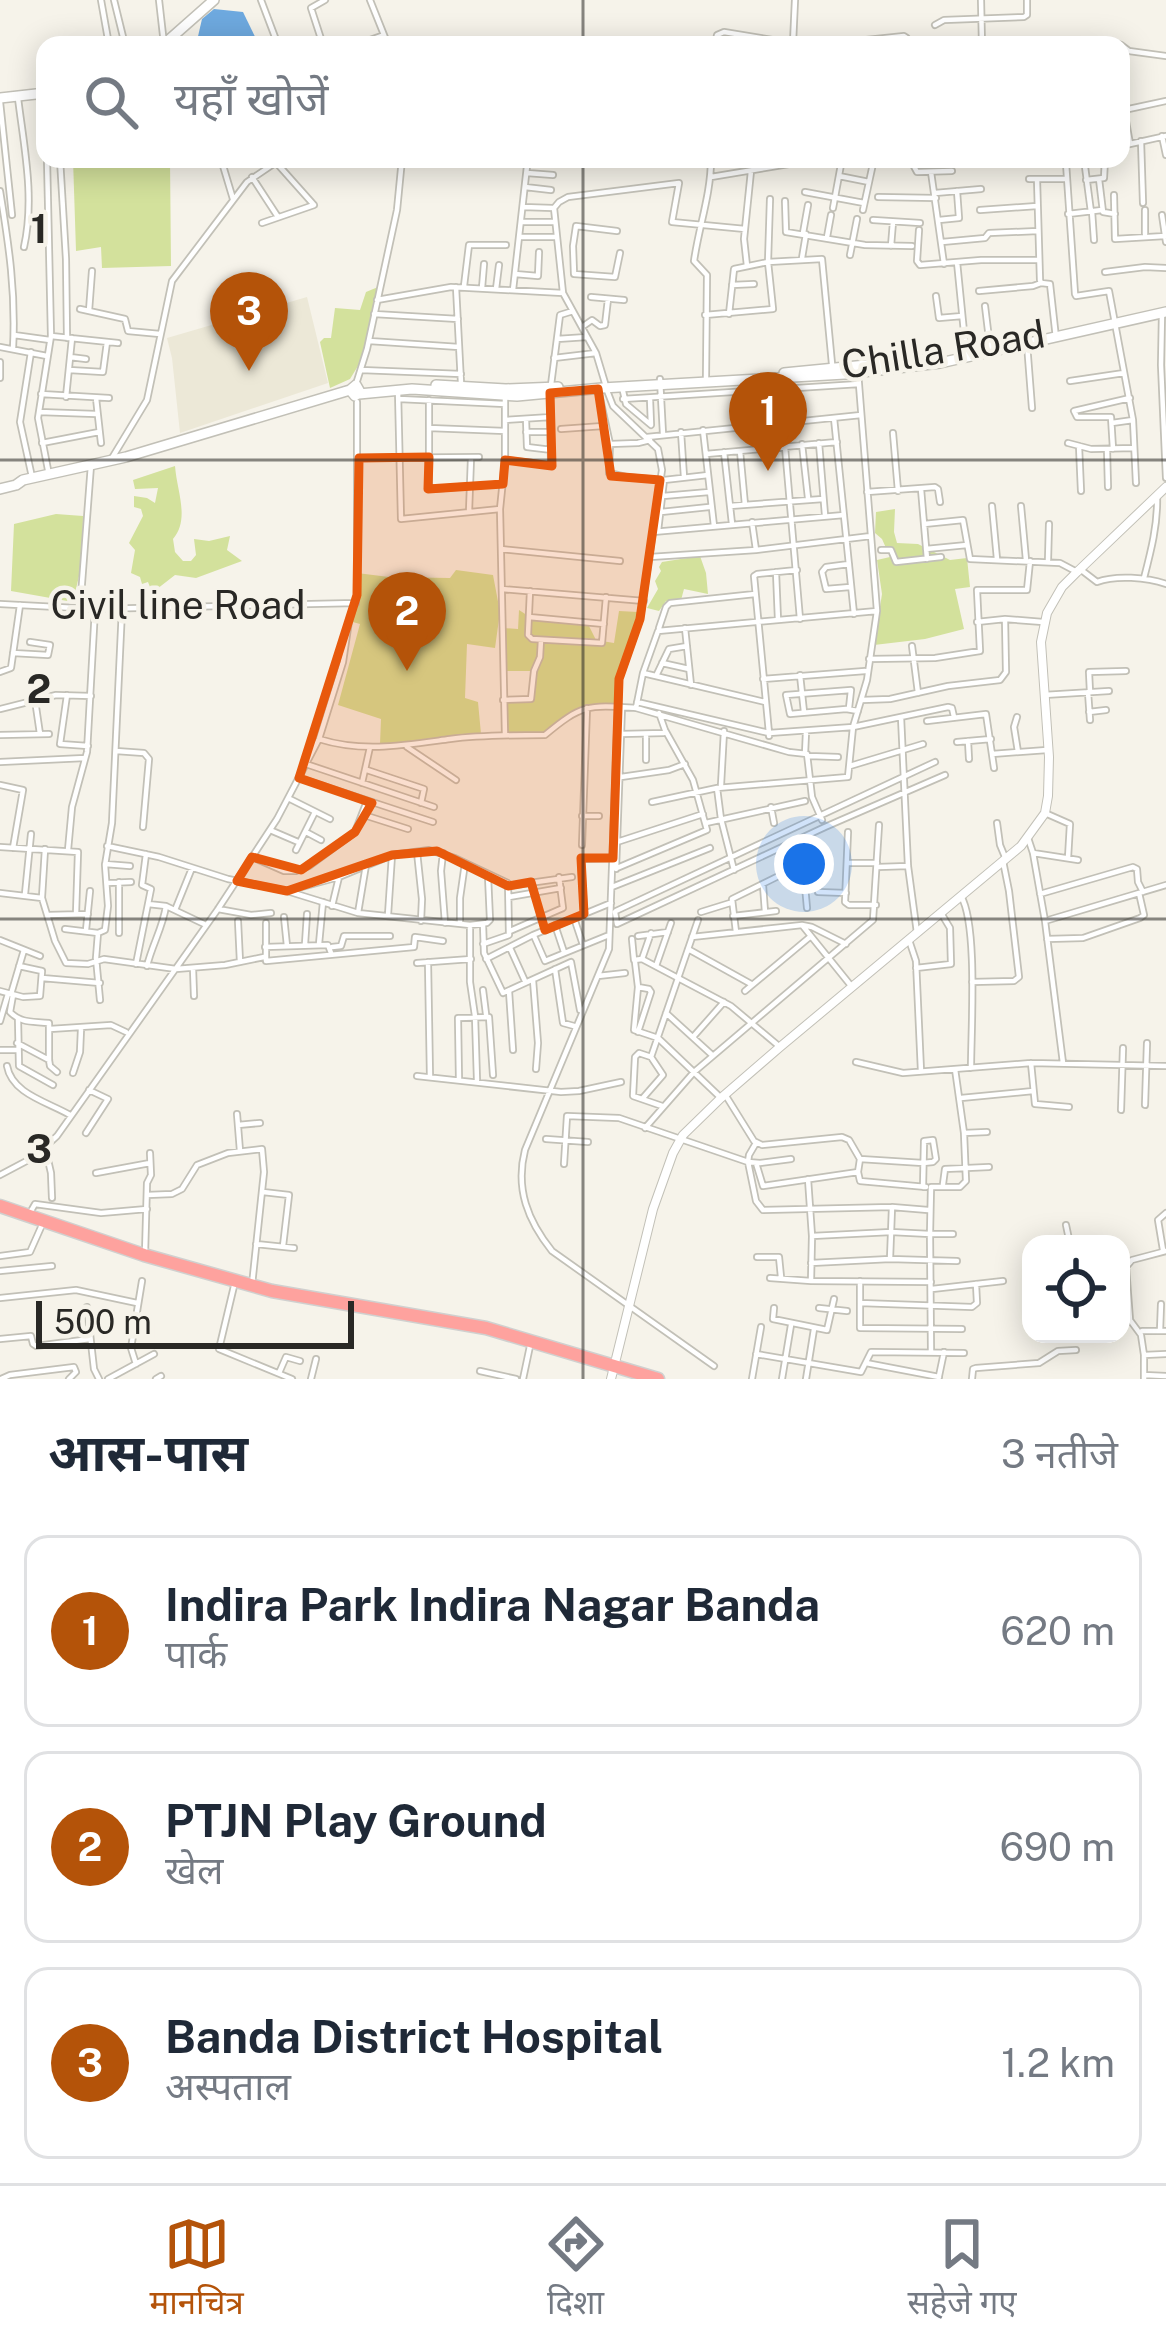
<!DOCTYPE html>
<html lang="hi">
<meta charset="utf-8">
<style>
:root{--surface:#fff;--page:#f2f2f3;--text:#1f2937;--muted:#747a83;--line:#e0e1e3;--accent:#b45309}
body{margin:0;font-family:"Public Sans","Noto Sans Devanagari",sans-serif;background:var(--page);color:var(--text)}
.controls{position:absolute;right:36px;bottom:36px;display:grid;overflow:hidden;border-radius:24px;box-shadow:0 6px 30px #0003}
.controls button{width:108px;height:108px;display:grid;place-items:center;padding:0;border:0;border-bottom:3px solid var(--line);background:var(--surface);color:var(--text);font:60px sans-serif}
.scale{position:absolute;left:36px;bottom:30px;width:318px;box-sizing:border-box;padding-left:12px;border:6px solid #292825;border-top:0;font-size:33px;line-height:42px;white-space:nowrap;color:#292825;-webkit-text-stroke:9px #f6f3ea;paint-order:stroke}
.you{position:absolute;left:804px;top:864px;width:42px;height:42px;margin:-30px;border:9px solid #fff;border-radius:50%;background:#1a73e8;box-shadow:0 0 0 18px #1a73e833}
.badge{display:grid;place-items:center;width:78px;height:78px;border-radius:50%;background:var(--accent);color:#fff;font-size:39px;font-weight:700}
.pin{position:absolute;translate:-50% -99px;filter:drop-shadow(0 3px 6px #0008)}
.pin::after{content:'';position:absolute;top:63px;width:42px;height:36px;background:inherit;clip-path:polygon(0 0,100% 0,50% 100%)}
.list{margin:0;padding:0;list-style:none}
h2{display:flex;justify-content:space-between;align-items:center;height:156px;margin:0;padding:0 48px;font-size:51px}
h2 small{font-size:39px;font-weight:400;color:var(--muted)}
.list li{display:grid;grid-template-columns:78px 1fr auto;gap:36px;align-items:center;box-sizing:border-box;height:192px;margin:0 24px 24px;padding:0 24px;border:3px solid var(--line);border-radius:24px}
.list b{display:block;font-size:45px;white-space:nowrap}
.list p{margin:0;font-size:39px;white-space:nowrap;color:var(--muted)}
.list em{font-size:39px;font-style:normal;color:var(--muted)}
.icon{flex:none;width:66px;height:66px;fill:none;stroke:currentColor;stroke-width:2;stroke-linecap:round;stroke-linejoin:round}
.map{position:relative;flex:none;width:1166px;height:1379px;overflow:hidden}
.search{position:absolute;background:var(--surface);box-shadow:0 6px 30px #0003;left:36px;right:36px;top:36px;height:132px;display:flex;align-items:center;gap:30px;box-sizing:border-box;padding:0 42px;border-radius:24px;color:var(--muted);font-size:45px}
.sheet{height:804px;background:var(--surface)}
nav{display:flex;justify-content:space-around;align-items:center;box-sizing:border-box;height:168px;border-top:3px solid var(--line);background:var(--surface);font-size:33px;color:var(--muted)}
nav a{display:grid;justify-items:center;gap:6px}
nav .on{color:var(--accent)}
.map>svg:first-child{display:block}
.built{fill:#ece8d7}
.green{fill:#d3e19c}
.water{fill:#6ea9df}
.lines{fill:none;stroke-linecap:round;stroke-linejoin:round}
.minor-casing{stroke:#c2c0b7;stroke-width:8}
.tertiary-casing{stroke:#c2c0b7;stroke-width:10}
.secondary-casing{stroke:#c2c0b7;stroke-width:12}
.trunk-casing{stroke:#d0d0cf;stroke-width:15}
.minor{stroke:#fff;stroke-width:4.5}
.tertiary{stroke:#fff;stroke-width:8}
.secondary{stroke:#fff;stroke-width:9}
.trunk{stroke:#fea29e;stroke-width:12}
.marked{fill:#e8590c;fill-opacity:0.2;stroke:#e8590c;stroke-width:9;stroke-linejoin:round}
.grid{fill:none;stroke:#292825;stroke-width:3;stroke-opacity:0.55}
.labels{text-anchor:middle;stroke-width:9;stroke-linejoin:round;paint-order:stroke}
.street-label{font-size:39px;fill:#292825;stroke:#f6f3ea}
.grid-label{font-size:39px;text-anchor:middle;font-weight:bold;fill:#292825;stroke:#f6f3ea;stroke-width:9;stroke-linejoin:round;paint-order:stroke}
</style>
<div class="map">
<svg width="1166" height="1379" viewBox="0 0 1166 1379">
<rect width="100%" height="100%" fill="#f6f3ea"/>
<path class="built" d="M307,297l21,86 -148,50 -8,-75 -5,-20z"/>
<path class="green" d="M73,159h97l1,107 -69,2 -1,-21 -25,4z
M378,287l-12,66 -16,26 -20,9 -10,-46 4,-4h7l4,-30 25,2 6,-18z
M175,466c2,26 15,53 -2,73l2,13 8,9h8l5,-6 -2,-16 15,2 21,-5 -3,14 15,11 -46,17 -21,-3 -18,14 -7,-2 -2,-5 -6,2 -2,-7 -9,-4 4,-23 -6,-7 14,-27 -2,-7 -7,-2v-11l13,2 8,5 3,-15 -23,1 -2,-9z
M895,509l-1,23 3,11 21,1 32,16 17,-2 3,29 -15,2 9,40 -39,10 -51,6 8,-51 -5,-34 13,-3 -8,-18 -7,-6 1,-21z
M56,514l27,2 -1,47 -9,39 -62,-11 3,-67z
M700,556l6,17 2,21 -24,-5 -3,11 -15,1 -7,10 -12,-3 11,-19 -3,-8 6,-10 -2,-4 3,-5z
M456,570l37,5 7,37 -5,36 -28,-4 -2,54 13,4 3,32 -101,10 1,-25 -43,-14 22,-81 -11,-3 8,-48 32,4 61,1z
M519,610l17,11 6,-2 46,5 8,16 18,3 5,-32 19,1 1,5 -20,62 -2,28 -44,4 -28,24h-40l-2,-32 28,-1v-31h-28v-43l15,1z"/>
<path class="water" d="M214,9l29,3 16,33h-63l6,-26z"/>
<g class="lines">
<g class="minor-casing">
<path id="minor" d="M101,0l8,45
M114,0l11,45
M159,0l5,44
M261,0l17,45
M370,0l18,45
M981,0l1,45
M935,25l9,-5 80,-3 3,-2v-15
M793,43l2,-43
M323,45l-12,-37 14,-8
M356,45l28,-10
M715,45l2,-10 7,-3 79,13
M819,45l85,-9 3,2 -1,7
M1076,45l42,-1
M1121,45l8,6 37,5
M40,94l5,48
M18,98c6,49 17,100 6,149
M0,102l12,113
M1162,136l4,19
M1141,141l2,62
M1130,144l-6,-34 42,-9
M1121,146l45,-10
M47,159l4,177 -13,82 11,57
M60,159l6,100 1,79
M221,159l12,40
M910,159l7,13 35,-1
M1084,159l7,53
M1066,163l9,131 1,2 33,-5 24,129 3,63
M1059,164l24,-5
M931,172l13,92
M527,173l26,2
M839,176l30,6
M252,177l26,40
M711,177l108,-18
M1029,179h38
M1037,179l3,101 1,3 9,1 6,54
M1099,179l4,33 12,2
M1086,180l18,-2 1,-19
M525,187l26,3
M0,191c9,55 16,102 13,158
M805,192l59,11
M935,193l46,-4
M1114,195l1,44 50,-3
M878,197l58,1
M785,201l1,31 79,13 47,1
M523,207l30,1
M833,208l9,-49
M863,210l11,-51
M980,210l57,-4
M1092,211l2,29
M1068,214l34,-4
M1162,215l4,27
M873,220l47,3
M939,220l20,-2 -2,-27
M521,222h34
M262,223l52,-18 -41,-46
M919,230l-2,31 3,4 61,-5h58
M617,231l-41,-5 -3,20 1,28 41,3 5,-24
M803,233l5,-28
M1145,234v-24
M520,237h35
M827,237l4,-22
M942,242l43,-4 4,-5 49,-2
M891,246l2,-24
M850,255l7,-36
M802,258l4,-24
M957,262l9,90
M747,266l-3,-27 7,-68
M1105,272l40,-5 21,1
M515,274l23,2 1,-24
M732,285l22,-1
M464,286l5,-41h37
M456,287l5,96
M482,288l2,-24
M496,289l3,-24
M513,290l14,-124
M979,291l54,-5 8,-3
M563,293l-9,-85 5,-6 9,-5 111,-14 -7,39 73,7
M936,296l3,22 23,-2
M591,297l33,3
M377,300l74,-13 112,6 33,60 9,30
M985,306l5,41
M80,309l45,10 3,12 32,3
M89,311l3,-40
M1162,313l-1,52 5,113
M374,314l84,5
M729,314l5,-45 34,-7 54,-3 10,105
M705,315l68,-6 -5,-47 2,-63
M582,327l10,-7 8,6 5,-1 3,-26
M14,335l36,5
M51,336l67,7
M557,339l30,-2
M369,341l90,6
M1027,344l5,64
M0,347l47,9
M31,352l-11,70 12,55
M70,357l16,2
M554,358l42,-5
M0,362v16
M69,370l34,2 4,-30
M361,370l100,4
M706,378l1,-103 -13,-14c5,-35 17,-67 17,-102
M660,379l3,55
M357,381l10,-32 30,-139 5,-51
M753,381l7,42
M1070,381l54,-8
M551,385l9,-70 13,-4
M622,387l4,17 25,21 -1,-26
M606,388l7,18 45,43 4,21 -22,149 -21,60 -10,270 -84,201c-10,39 3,71 27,101l162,115
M598,389l12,55 -1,29 17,4 34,3
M398,391l3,128 99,-10
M41,394l68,4
M66,397l6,-59
M96,398l5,45
M399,399l106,5
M623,399l236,-15
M429,400v86l4,3 37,-3
M39,412l57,2
M834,418l20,196
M526,419l1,28 25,3
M505,420l46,-3
M1112,423l21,-3
M429,428l76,3
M561,429l42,-3
M703,430l11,96
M526,432h24
M681,432l3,45
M893,433l5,58
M647,437l214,-22
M42,443l57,-11
M819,443l6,72
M1068,443l23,6 43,-1
M610,444l28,-1 12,-3
M802,444l6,54
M1079,446l2,45
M785,447l15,172
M1107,449l1,38
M1113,449l-2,-32h-34l-3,-6 56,-13
M740,451l5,54
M724,452l8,72
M706,454l131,-12
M112,458l35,-58 25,-119 75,-99 28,-19
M359,458l120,-1
M505,460l46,5 -1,-72
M921,489l6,70
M867,492l68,-5 3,2 2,13
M663,496l46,-4
M730,506l93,-7
M992,506l5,53
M1021,506l5,54
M469,512l2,-54
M661,512l48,-5
M752,522l4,28
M924,524l39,-4 7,39 90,4 17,9
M658,531l6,-51 44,-5
M653,532l191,-17
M501,549l119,12
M926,549l41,-4
M881,550h10l5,12 45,-5
M650,557l106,-7 115,-14
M1048,560l1,-36
M849,564l-23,3 -4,5 4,17 24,-2
M1080,569l17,13c18,-7 50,-5 69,2
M776,572l2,48
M1144,578c7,-27 14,-54 13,-82
M502,589l142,12
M530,591l-2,44 4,4 70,4 4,-46
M0,604l95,5 261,-6
M80,609l11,-144
M529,617l75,7
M977,622l28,-3 38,3
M659,628l7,-21 4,-4 85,-9
M685,628l6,57
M912,646l6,47
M13,653l35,2 2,-10 -20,-3
M869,659l66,-1 45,-7 -3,-61h50l3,-29
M662,663l27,6
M0,672l11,-4 9,-63
M643,673l122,29
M800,675l4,37
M656,676l13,-27 18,-3
M763,679l102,-8
M1088,692l2,28
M1090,692l-1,-20 37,-1
M67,695l-7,49 28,2
M1044,695l65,-4
M35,700l5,34
M503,700l28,-1 3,-28 6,-14 1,-17
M862,700l28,-1 58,-13 52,-6 6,-8 -1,-53
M637,702l132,31 -15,-157 3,-2 40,-4
M636,708l153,44 18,2 5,43 10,23
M849,708l2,-18 -65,5 4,19 56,-5 12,2
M0,709l56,-14 35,1
M1089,712l17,-2
M901,717l7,149 9,67
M1017,717l-3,10 4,25
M927,721l59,-7 8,54
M621,734l43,-1
M0,735l49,-1
M505,735l-5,-226 5,-49v-65
M769,736v-3l84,-6 95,-20 4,1 2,9
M319,739c44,14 87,6 131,0 32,-4 63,-4 95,-4 37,-31 43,-30 91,-27l7,-35 15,-42 219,-20 -19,-239
M968,741l1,18
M957,742l34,-3
M407,747l49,33
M116,751l28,2 5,6 -6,68
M805,754l1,-22
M992,754l55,-4
M809,756l29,1
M646,760v-25
M0,762l85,-4
M306,764l128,43
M850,766l73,-22
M367,770l57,19 -3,14
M621,777l48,-7 16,-6
M299,778l134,44
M362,783l8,-36
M0,785l23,5 -10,58
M721,785l3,-54
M717,788l4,31 13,51
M288,798l42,21
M652,802l65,-14 131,-11 5,-50 14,-47 10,-69
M771,807l3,16
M1045,813l25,11 -2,34
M364,815l44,14
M582,816h17
M706,823l99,-22
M997,823l3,22 5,12
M270,830l28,12
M306,832l15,8
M848,832l-3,70 4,3h27
M1028,838l5,15 12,68 18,142
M617,842l86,-28
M582,845l5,-137
M107,846l52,11 69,22 59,12 52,-14 53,-22 37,-5 26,8 53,25 1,52 -26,9
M0,847l78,5 -2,62
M68,850l4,-43 15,-55 8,-143
M296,850l19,-38
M417,852l5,47 -1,22
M443,853l-2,18 4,52
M1033,853l45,7
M252,857l32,14h12l13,-5 46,-34 12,-31
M847,863h30
M105,864l25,2
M803,864l4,44
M878,867l30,-1
M617,868l90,-38 -14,-50 -28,-50 -6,-17
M616,869l6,-162
M119,882v51
M107,883l24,-1
M763,885l2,27
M508,886l64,-9
M612,887l98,-39
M287,891l71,22 112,12 17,-2 3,-3 -2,-44
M818,892l28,1
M0,893l42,5 13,43 11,22 22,1 16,-5 72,10 49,-4 39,-8
M25,894l6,-60
M1040,894l93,-27 4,2 1,13 5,10
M961,896c17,29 10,134 10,172
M42,897l3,-48
M509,897l52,-9
M148,904l18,2 38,18
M332,906l7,-29
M218,909l33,6 20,-2
M175,910l17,-42
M616,911l319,-149
M584,912l-3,-53 32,-1
M615,912l2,12 208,-97 120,-52
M701,912l29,-9
M358,913l8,-48
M48,915l40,-1
M388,915l4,-60
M733,916l43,-5
M284,917l3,29
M574,918l9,27
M238,921l2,41
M1045,921l121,-36
M266,923v38l148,-14 1,-10 28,4
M460,923v-25l5,-35
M483,924l1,29 19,40 68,-31 9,48
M470,925v57l5,34 2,64
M555,925l9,27
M802,925l10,2 34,17
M65,929l33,4 -2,25 4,42
M86,930l4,-39
M510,931l53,-23 -4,-31
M736,932l-4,-33 93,-46
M98,933l7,-3 3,-24 -3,-41 7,-42 10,-214
M534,936l11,25 64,-26
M638,936l30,-4
M692,937l110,-12 50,62
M632,939l2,21 8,-1 89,47 49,41
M1047,939l36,-1 57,-20 4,-3 -5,-22
M0,940l40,16
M909,940l7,21 5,110
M305,944l2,-30
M319,944l4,-42
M265,947l63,-2 3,8
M332,947l9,-1 3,-10h46
M510,948l15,33
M688,949l63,35
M486,959l47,-24 78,-32
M642,959l9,-26
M428,962l2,115
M635,962l3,25 -4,43 24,8 63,60
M417,963l54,-4
M136,964l15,-75 -9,-4 4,-31
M147,966c5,-21 16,-39 19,-60
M656,966l15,-43
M193,968l1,28
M916,968l35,-4 -1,-36 -9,-15
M555,969l8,54 11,3
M598,976l27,-3
M42,978l58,5
M533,980l5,63 -2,26
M972,982l42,-1 5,-4 -10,-86 -6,-30
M483,990l3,24
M0,991l23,6 17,-1 2,-25 -23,-5
M509,991l4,59
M745,991l66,-55
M11,994l13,-44
M13,995l-3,17c12,12 23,9 39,11v37l1,6 7,6
M666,1013l45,41
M18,1019l1,47 34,19
M0,1021l8,-27
M50,1029l61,-4 15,7
M638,1032l13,-40 -2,-3 -11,-2
M693,1037l31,-35
M17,1043l32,17
M0,1050h18
M856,1062l47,11 128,-10 135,3
M1031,1063l4,41 34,3
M7,1066c5,28 41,36 63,49
M73,1073l7,-21 1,-23
M417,1076l144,16 18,-1 42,-9
M459,1080l-1,-62 31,-1 4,58
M726,1096l28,45 8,4 80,-8 7,3 11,19 63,4 10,-1 3,-3 -3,-19 -9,1v1l-1,45
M961,1098l72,-7
M642,1099l21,-24 -12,-18
M1145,1105l2,-62
M662,1106l-29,-10 2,-39 4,-4 12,4 47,-137
M1121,1110l2,-62
M237,1114l3,37
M238,1125l22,-2
M645,1128l49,-56 179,-152 6,-95
M86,1133l22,-34 -19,-9
M964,1133l23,-1
M546,1139l42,3
M756,1143l-7,12 -1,7 12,1 31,-4
M45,1147l6,26 1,25
M860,1159l-2,13 2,9 66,6
M756,1163l7,23 95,-14
M564,1164l3,-48 52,2 129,44 8,39 7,9 129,-3 -2,52
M96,1173l54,-10
M0,1175l34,-18 23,-21 161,-227 59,-90 42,-80 24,-77 6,-41 8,-26v-193
M808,1179l4,57 -1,45
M943,1184l2,-15 44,-2
M263,1192l26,3 -6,51
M147,1195l25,-1 10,-5 15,-24 31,-12 34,-4 2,23 -12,113
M892,1207l36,3
M31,1211l4,-7 66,9 46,-4
M1066,1225l4,19
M953,1234h-23l1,-47h29l6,-6 -2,-48 -9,-64
M812,1236l79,-4 39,2 1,117
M256,1244l38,4
M1163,1250l-5,-30 8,-7
M145,1254l2,-71 4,-8 -1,-22
M0,1256l30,-4 12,-27
M757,1257h22l2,20
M811,1263l79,-4 67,2
M0,1271l52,-5
M770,1278l41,3 120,1
M860,1281v47l102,1
M234,1286l-15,63 73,30
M932,1289l71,-8
M0,1298l76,-8 61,13
M860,1303l112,4 5,-4 -1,-19
M87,1307l7,62 5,10
M774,1308l-1,11 54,11 7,-31
M819,1308l28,3
M1142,1331h24
M1160,1331l1,-27
M0,1339l31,-3 2,8 3,2 54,-7
M756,1354l105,18 10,-20 93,1
M1144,1355l22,-1
M866,1363l73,14
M136,1364l-5,-16 11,-67
M480,1371l36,8
M279,1373l7,-16 14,4
M1144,1375l22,1
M939,1376l5,-24
M1,1379l9,-4 64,-8 2,5 -7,7
M108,1379l46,-25
M156,1379l5,-3
M311,1379l5,-20
M523,1379l7,-33
M752,1379l9,-52
M782,1379l9,-54
M806,1379l8,-50
M972,1379l1,-10 3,-1 63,-5 19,-12 18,-1
M1144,1379v-24l-3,-20 -11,-15 -4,-53 6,-7 34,-9"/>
</g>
<g class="tertiary-casing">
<path id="tertiary" d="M611,1379l42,-170 20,-56 10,-18 38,-37 59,-51 241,-201 24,-33 3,-17 1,-39 -8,-115 6,-29 15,-26 15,-15 89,-85"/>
</g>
<g class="secondary-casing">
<path id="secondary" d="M163,45l51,-45
M0,98l45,-5
M784,373l144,-14
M436,385l70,4 52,-2
M359,394l53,-5 105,7 85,-8 243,-14 95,-11 226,-51
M0,489l16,-4 7,-5 103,-23 224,-67 5,6 5,-4 -4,-7 -6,5"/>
</g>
<g class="trunk-casing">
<path id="trunk" d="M0,1206l144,49 128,36 214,37 172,51"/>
</g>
<use href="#minor" class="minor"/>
<use href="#tertiary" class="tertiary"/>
<use href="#secondary" class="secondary"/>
<use href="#trunk" class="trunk"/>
</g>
<path class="marked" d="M598,389l13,87 49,4 -20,139 -21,60 -6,179h-32l3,56 -39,16 -14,-48 -23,4 -71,-35 -45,4 -105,36 -50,-10 15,-24 49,13 54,-38 17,-29 -73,-25 58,-183 2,-137 70,-1 -1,32 75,-5 2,-24 47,6 -2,-73z"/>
<path class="grid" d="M583,0v45M583,159v1220M0,460h1166M0,919h1166"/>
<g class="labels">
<g class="street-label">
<text transform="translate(943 349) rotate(-9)" y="14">Chilla Road</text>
<text x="178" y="619">Civil line Road</text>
</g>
</g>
<g class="grid-label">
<text x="39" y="243">1</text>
<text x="39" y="703">2</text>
<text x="39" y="1163">3</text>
</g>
</svg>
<div class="controls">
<button><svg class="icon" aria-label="locate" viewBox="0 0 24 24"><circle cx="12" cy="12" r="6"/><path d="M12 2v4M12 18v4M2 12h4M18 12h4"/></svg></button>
</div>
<div class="scale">500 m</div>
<div class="you"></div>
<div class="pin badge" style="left:768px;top:471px">1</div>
<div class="pin badge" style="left:407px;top:671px">2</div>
<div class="pin badge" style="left:249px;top:371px">3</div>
<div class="search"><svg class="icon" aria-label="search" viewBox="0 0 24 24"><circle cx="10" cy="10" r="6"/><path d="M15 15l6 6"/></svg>यहाँ खोजें</div>
</div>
<section class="sheet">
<h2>आस-पास<small>3 नतीजे</small></h2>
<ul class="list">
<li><span class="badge">1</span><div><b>Indira Park Indira Nagar Banda</b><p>पार्क</p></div><em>620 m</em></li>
<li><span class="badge">2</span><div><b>PTJN Play Ground</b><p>खेल</p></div><em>690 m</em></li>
<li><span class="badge">3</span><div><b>Banda District Hospital</b><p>अस्पताल</p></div><em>1.2 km</em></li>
</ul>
</section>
<nav>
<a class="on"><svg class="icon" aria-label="map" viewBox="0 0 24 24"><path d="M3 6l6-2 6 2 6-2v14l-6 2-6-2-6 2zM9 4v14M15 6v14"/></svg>मानचित्र</a>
<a><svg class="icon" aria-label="directions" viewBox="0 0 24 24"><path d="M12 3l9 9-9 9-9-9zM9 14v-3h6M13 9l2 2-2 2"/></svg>दिशा</a>
<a><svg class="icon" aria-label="saved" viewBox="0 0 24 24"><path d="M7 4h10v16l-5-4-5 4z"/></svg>सहेजे गए</a>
</nav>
